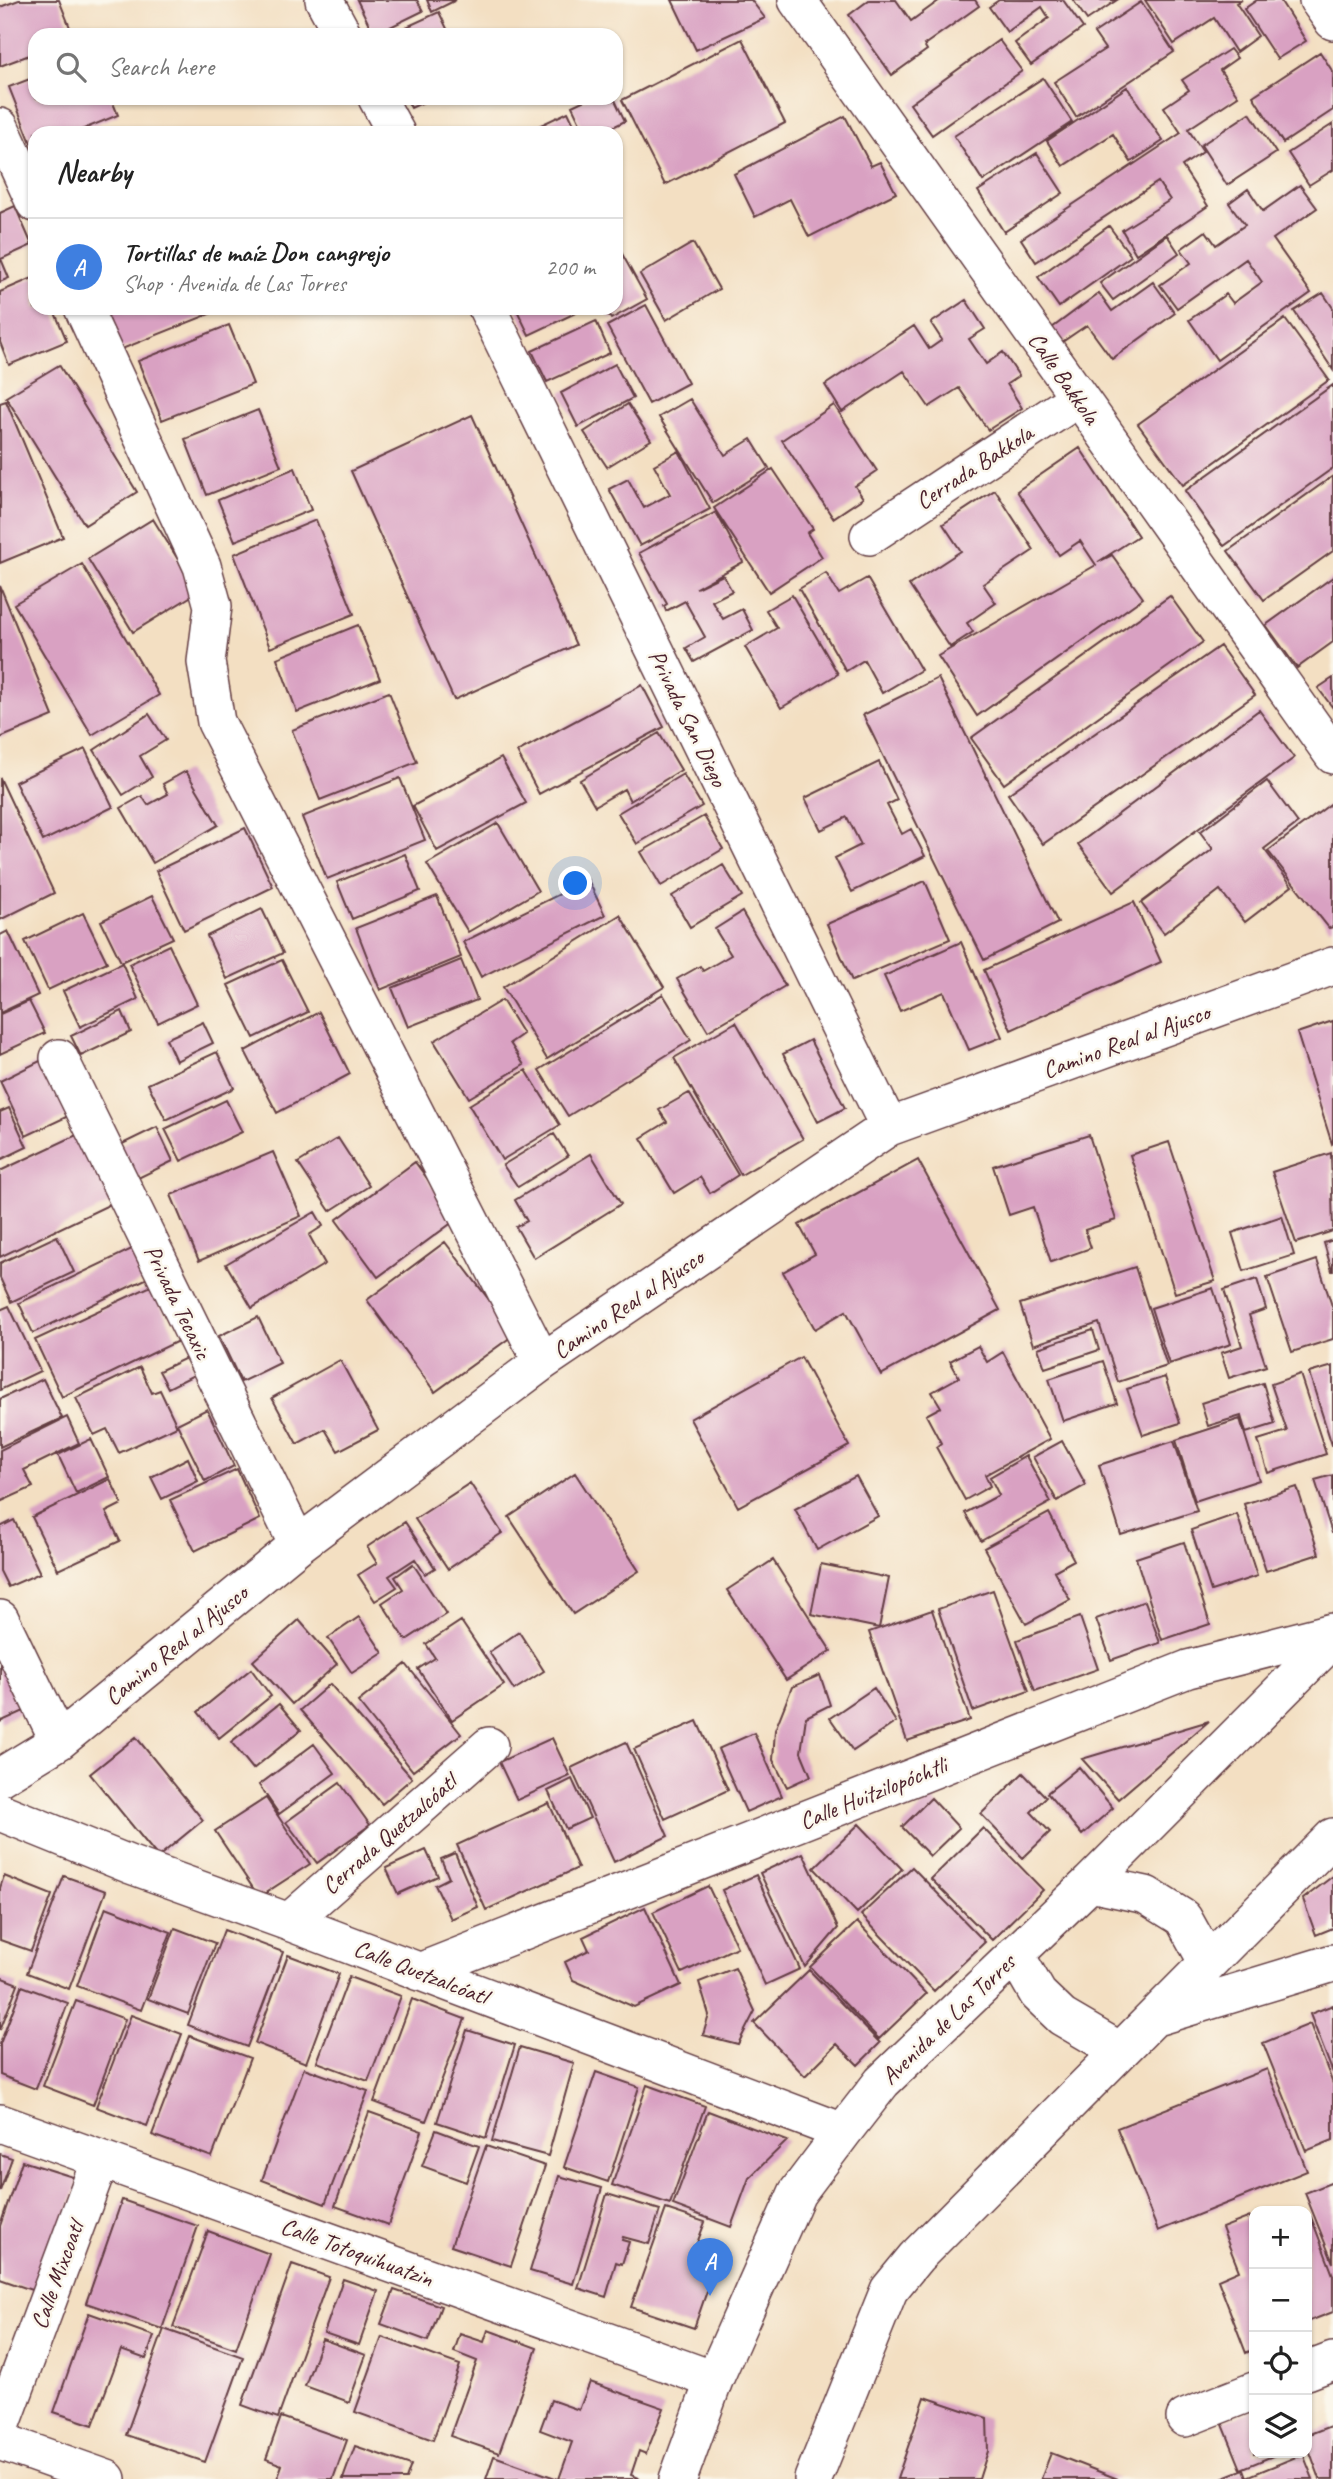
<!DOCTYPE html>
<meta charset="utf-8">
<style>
:root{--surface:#fff;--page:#f6f6f6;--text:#222;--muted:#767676;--line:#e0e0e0;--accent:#2563eb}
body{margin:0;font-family:Caveat,sans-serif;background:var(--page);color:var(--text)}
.controls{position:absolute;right:21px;bottom:21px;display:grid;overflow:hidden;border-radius:14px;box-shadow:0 2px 5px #0004}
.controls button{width:63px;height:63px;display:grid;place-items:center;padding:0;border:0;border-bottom:2px solid var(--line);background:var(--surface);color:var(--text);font:35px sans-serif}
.you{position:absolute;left:576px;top:884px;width:24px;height:24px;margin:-18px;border:5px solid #fff;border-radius:50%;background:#1a73e8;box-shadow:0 0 0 10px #1a73e833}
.badge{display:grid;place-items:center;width:46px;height:46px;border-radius:50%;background:var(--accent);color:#fff;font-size:23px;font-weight:700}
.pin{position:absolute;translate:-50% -58px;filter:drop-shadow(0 2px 4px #0008)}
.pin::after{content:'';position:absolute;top:37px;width:24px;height:21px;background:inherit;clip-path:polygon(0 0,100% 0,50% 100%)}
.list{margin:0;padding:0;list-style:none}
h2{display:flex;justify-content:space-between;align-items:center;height:91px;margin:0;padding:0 28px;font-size:30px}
h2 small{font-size:23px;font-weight:400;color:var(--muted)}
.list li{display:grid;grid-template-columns:46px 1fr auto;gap:21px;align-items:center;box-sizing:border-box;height:98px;padding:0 28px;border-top:2px solid var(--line)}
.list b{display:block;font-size:26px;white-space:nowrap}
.list p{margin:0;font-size:23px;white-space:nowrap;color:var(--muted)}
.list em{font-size:23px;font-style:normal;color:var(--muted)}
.icon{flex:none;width:38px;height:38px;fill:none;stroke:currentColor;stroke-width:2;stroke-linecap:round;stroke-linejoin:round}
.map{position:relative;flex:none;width:1333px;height:2479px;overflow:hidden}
.search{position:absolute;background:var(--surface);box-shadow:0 2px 5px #0004;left:28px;top:28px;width:595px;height:77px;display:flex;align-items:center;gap:18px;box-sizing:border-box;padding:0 24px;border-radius:21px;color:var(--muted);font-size:26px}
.panel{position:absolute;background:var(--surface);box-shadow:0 2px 5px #0004;left:28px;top:126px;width:595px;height:189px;border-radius:21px}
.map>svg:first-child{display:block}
.building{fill:#d9a1c2}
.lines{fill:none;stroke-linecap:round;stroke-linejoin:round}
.minor-casing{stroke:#633c42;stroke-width:40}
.minor{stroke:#fff;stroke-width:37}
.labels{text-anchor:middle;stroke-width:5;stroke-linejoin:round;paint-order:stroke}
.street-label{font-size:24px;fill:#4a1f2b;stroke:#fbf7ec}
</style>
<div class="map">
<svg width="1333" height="2479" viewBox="0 0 1333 2479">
<rect width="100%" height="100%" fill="#fbf7ec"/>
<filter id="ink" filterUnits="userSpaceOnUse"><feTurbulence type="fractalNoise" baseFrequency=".0143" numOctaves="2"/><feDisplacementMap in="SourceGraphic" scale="14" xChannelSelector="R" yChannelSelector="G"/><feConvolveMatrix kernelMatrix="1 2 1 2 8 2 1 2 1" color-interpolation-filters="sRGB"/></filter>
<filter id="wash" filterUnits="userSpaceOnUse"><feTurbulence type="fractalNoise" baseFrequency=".00686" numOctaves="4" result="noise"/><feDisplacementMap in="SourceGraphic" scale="28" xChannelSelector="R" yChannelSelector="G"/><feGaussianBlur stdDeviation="1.57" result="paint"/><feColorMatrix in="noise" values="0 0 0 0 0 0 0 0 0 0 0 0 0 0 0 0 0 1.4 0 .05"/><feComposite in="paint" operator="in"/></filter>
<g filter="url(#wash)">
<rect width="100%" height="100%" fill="#f3dfc2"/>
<g id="blocks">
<path class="building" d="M19,0h40l14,35h-38v18l-35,13v-59z
M357,0h60l6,11 -49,24z
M427,0h29l-24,12z
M672,0h79l14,18 -69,32z
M869,0h27l15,21 29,-21h35l4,6 -55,39 3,5 -35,25 -43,-60z
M999,0h64l20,28 -52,37 -16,-22 34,-25 -7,-11 -35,25 -18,-25z
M1073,0h44l-30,20z
M1145,0h97l-6,3 22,33 -22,16 -22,-34 -40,26z
M1257,0h23l26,41 -29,18 -33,-50z
M1141,2l33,50 -98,65 -22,-35 51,-33 -11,-16z
M439,12l11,23h-61z
M742,39l43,84 -120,62 -43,-85z
M999,40l23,31 -90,64 -22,-31z
M1230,49l7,9 -17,12 18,26 -50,33 15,23 -21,14 26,40 -72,48 -14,-24 48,-30 -12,-18 -122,80 -15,-23 160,-106 -17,-26 25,-17 -7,-10z
M1320,52l13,20v38l-50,33 -30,-47z
M35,77v21h76l7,17 -44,18h-39v20l-26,-66z
M1043,78l29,44 -89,59 -29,-45z
M1127,87l36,54 -32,21 -18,-28 -50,32 -16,-25z
M406,98h26l-21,10z
M589,98h25l11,23 -24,12h-16l-13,-27z
M568,112l10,21h-54z
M1250,113l26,40 -49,32 -26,-40z
M845,116l26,50 9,-4 16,31 -87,44 -19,-38 -35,18 -21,-43z
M1333,124v46l-24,15 -21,-32z
M1037,153l26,40 -59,39 -26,-41z
M1300,185l17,23 -44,31 38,54 -94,67 -28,-40 37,-26 7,9 29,-21 -16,-23 -69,49 -17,-23 31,-22 -10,-14 25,-18 10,14 29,-20 -16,-22 19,-14 15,22z
M15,206l17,39 -31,14 8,19 -9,4v-69z
M1109,226l22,30 -72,51 -21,-30z
M1167,235l12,18 -66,47 -13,-17z
M616,243l31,56 -36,20 -6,-11h11z
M693,243l26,46 -53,31 -26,-46z
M35,277v31h18l14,33 -58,24 -9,-23v-50z
M1153,282l22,31 -63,46 -25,-34 -25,17 -10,-14 47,-35 13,18z
M1323,293l10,15v62l-39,-59z
M966,300l19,29 -16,10 17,25 17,-12 16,24 -12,8 15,24 -34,22 -29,-42 -30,19 -25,-36 -62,41 -17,-27 89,-59 15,23 13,-9 -11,-17z
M646,305l42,78 -39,21 -42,-78z
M100,308h110l2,5 -95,38z
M516,308h70l-57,27z
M1285,319l44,61 -146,105 -45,-61z
M596,321l14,32 -63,29 -15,-31z
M229,325l24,59 -91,36 -24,-59z
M615,364l18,34 -55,29 -17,-34z
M59,365l78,127 -52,33 -79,-128z
M1333,385v83l-109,78 -39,-55z
M690,399l35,56 26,-16 18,29 -56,35 -54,-86z
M6,401l57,136 -63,26v-160z
M628,404l23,36 -44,27 -23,-35z
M834,405l43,66 -22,15 8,12 -30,20 -51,-78z
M258,410l23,56 -74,29 -22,-56z
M472,415l104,230 -122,55 -103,-229z
M1080,448l58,88 -40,26 14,-7 31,43 -166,118 -39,-60 158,-91 -16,-24 -21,14 -42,-64z
M679,451l31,58 -70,37 -31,-57 19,-10 16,29 26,-14 -16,-29z
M295,468l16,42 -76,31 -17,-41z
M773,469l40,60 -6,4 15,24 -53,35 -55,-84z
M1333,476v75l-69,49 -36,-49z
M995,490l39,60 -51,34 13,19 -29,20 6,9 -23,15 -41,-62 52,-34 -18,-27z
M716,512l27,50 -47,26 27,-13 9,16 -20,10 11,18 19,-10 11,21 -59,32 -8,-14 19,-11 -20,-36 -19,10 -2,-5 3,-2 -28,-51z
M153,519l45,73 -65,40 -45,-73z
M316,520l38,94 -84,34 -36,-94z
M82,564l77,131 -67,40 -78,-131z
M826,573l13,21 28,-16 54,92 -39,23 -18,-33 -18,11 -47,-82z
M1333,577v65l-36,26 -31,-43z
M0,586l53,130 -53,22z
M792,595l46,79 -57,34 -36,-61 32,-19 -11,-18z
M1170,596l33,46 -199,142 -33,-46z
M358,625l22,54 -83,33 -20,-54z
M1220,646l35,49 -212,149 -35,-50z
M938,678l120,245 -74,37 -121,-245z
M1333,678v30l-15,-20z
M642,685l22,42 -125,67 -22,-42z
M389,692l28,70 -97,38 -28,-70z
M1259,710l35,48 -181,134 -35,-48z
M149,714l17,26 -26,16 12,21 -29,18 -29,-45z
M659,733l22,37 -51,31 -6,-12 -29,17 -15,-26z
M85,749l28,58 -70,34 -28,-59z
M501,758l25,45 -89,48 -24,-45z
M879,762l18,38 -10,5 15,29 9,-5 14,27 -73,36 -17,-34 26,-13 -14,-28 -26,13 -16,-32z
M186,771l32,54 -65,38 -32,-55 21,-12 6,9 20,-11 -5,-10z
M683,774l19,32 -65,38 -19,-31z
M0,778l54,115 -54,27z
M400,778l25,62 -98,39 -25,-62z
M1267,781l31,42 -34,26 28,37 -47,36 -25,-32 -56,43 -23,-30 72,-54 -13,-17z
M1333,802v125l-4,1 -61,-77z
M704,816l19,33 -62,37 -20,-34z
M498,823l40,68 -70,41 -41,-68z
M245,828l28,59 -89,43 -28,-59z
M405,854l15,37 -68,28 -15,-37z
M723,865l19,31 -52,31 -18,-31z
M588,880l17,35 -124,62 -18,-35z
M925,881l25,58 -98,42 -25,-57z
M152,896l21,42 -52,24 -20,-41z
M437,896l24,61 -81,33 -24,-62z
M1134,902l27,60 -150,68 -27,-60z
M262,909l21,44 -56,26 -20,-43z
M742,912l43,74 -77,45 -31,-52 23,-13 3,5 28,-16 -16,-26z
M83,913l24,49 -59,28 -23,-49z
M620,915l44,72 -117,72 -44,-72z
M8,931l30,64 -38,18v-78z
M961,942l41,95 -33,13 -25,-58 -44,19 -16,-35z
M169,945l28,59 -39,19 -29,-59z
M282,960l26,52 -54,26 -26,-53z
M461,960l16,40 -69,27 -16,-39z
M122,963l16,36 -58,28 -17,-36z
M663,994l28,46 -123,76 -29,-46z
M502,1000l21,34 -13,9 14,22 -55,33 -35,-57z
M29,1001l16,32 -45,21v-40z
M122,1011l9,21 -50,24 -10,-20z
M319,1012l31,62 -73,39 -32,-62z
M1333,1021v122l-1,1 -35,-111z
M203,1022l10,21 -37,18 -10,-22z
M736,1022l67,117 -62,36 -67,-117z
M810,1040l35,68 -27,14 -35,-68z
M217,1052l17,36 -68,32 -18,-36z
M52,1055l27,56 -53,25 -26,-55z
M526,1070l34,55 -58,35 -33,-55z
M689,1093l49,82 -28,18 -10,-16 -26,16 -33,-55 26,-16 -8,-12z
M226,1100l16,32 -61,29 -16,-32z
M9,1108l18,39 -27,13v-48z
M157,1127l16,34 -43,21 -16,-34z
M85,1131l32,70 -117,56v-86z
M554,1134l14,22 -50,31 -15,-22z
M1089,1135l27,85 -31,10 6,18 -40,14 -18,-55 -24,8 -16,-49z
M338,1138l31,48 -39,25 -32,-48z
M1169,1142l46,139 -40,12 -45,-138z
M273,1152l28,64 -102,45 -28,-66z
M1331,1153l2,78 -37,12 -24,-71z
M591,1154l30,50 -87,54 -18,-31 11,-6 -12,-21z
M918,1160l82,150 -119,65 -35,-64 -31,18 -32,-57 32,-18 -16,-29z
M415,1162l42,57 -79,58 -42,-57z
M315,1212l8,14 -14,9 16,29 -73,44 -26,-44z
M1282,1216l12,39 -50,16 -12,-38z
M57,1236l17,36 -63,30 -11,-24v-15z
M1333,1240v31h-1l-8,-28z
M445,1242l70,92 -80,58 -68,-92z
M138,1246l14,30 -119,57 -14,-30z
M1317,1260l16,49v30l-41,13 -25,-75z
M1135,1267l32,99 -49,16 -19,-59 -66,22 -13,-41z
M1257,1279l9,30 -17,6 17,51 -37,12 -8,-25 21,-7 -18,-56z
M151,1286l27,55 -116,56 -27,-57z
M1213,1288l18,56 -62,20 -18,-56z
M9,1306l31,65 -40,19v-80z
M258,1317l22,46 -39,19 -22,-46z
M1093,1330l6,20 -54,18 -7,-20z
M978,1346l9,16 16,-10 47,87 -65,36 5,11 -25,14 -29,-53 5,-4 -15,-28 15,-8 -9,-15 27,-15 -9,-16z
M188,1357l8,17 -28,14 -9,-17z
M801,1357l48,89 -111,61 -48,-88z
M340,1360l38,70 -40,21 -13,-22 -28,15 -25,-46z
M1103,1361l14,42 -54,18 -14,-42z
M1333,1366v79h-1l-23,-72z
M140,1367l12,26 8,-3 17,36 -58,27 -12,-24 -13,6 -18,-37z
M1300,1374l26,80 -58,19 -10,-33 29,-9 -16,-47z
M1165,1377l15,46 -37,12 -16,-46z
M43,1379l19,39 -62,29v-48z
M1263,1383l12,41 -29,9 -5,-17 -33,10 -7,-23z
M207,1409l27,57 -29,15 -28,-57z
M67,1417l12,26 -55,27 9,17 -33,15v-52z
M1240,1419l19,61 -64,21 -19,-61z
M91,1439l18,38 -33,16 -18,-38z
M1062,1441l24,44 -29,16 -24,-44z
M1174,1441l23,70 -76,24 -22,-70z
M1026,1456l25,46 -70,39 -16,-28 34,-18 -9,-18z
M188,1458l10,23 -36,18 -11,-22z
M237,1469l23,50 -65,32 -25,-51z
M575,1473l64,98 -66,43 -64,-97z
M1333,1475v58h-1l-17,-53z
M856,1476l22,40 -61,34 -22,-41z
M110,1479l12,25 -16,8 14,29 -62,29 -26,-53z
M470,1483l32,50 -54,36 -33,-50z
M1297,1487l22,67 -53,17 -22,-67z
M1049,1513l25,47 -20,11 16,29 -44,24 -42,-76z
M1237,1514l20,62 -46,15 -20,-61z
M14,1520l26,53 -32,14 -8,-16v-44z
M405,1522l30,46 -10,6 -10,-15 -26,17 8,11 -22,14 -17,-26 19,-12 -10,-16z
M1184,1542l26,82 -48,16 -26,-82z
M773,1560l58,91 -45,29 -59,-90z
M413,1564l33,50 -40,26 -24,-37 21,-14 -8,-12z
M821,1564l68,14 -10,50 -68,-14z
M993,1590l36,101 -56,20 -35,-102z
M1145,1601l15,42 -49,17 -15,-41z
M932,1610l38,110 -63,21 -38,-109z
M359,1617l24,36 -31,20 -24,-35z
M1080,1617l18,52 -63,22 -18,-51z
M299,1620l38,44 -45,40 -39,-43z
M461,1621l43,64 -52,35 -34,-51 17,-11 -9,-14z
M519,1632l25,39 -30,19 -25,-38z
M0,1638l33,69 -33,15z
M406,1664l55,70 -48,37 -55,-69z
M251,1669l20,27 -52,42 -21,-26z
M820,1675l10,30 -24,12 -5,35 10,24 -24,11 -14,-27 2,-30 17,-43z
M330,1684l82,94 -30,26 -82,-94z
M874,1688l22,34 -43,29 -23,-33z
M279,1704l22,26 -48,39 -22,-27z
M697,1721l31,69 -63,29 -31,-70z
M1209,1721l-91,78 -36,-40z
M754,1733l28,63 -36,16 -28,-63z
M136,1737l67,83 -45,37 -68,-83z
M552,1738l18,38 -53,24 -18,-38z
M626,1742l42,94 -54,26 -43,-94z
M314,1744l21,29 -56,41 -20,-29z
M1079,1767l34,41 -31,27 -35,-42z
M1023,1773l23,24 -15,15 19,20 -27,26 -42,-44z
M572,1779l18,39 -24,11 -18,-38z
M340,1783l30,42 -53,38 -31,-41z
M266,1798l44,66 -51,33 -44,-66z
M931,1798l28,30 -29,28 -28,-29z
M549,1803l29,65 -92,42 -29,-65z
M859,1824l43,45 -45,44 -43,-45z
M983,1828l60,62 -51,50 -61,-61z
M426,1850l12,26 -40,18 -12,-26z
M455,1853l23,54 -27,12 -16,-34 14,-7 -8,-19z
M803,1853l35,75 -33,39 -45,-94z
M912,1867l73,75 -51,49 -73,-76z
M756,1875l44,94 -35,16 -43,-95z
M4,1876l48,19 -21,56 -31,-11v-52z
M64,1876l42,15 -37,98 -42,-16z
M1333,1876v52l-17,7 -13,-36z
M708,1886l29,61 -55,26 -29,-61z
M106,1907l65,25 -30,78 -64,-24z
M645,1907l36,78 -47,22 -61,-27 -8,-18 24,-12 -6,-13z
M857,1922l69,72 -47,45 -69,-72z
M175,1928l40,15 -27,71 -40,-15z
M224,1930l59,22 -36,95 -59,-22z
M288,1955l51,19 -33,89 -51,-20z
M735,1968l20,43 -17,33 -35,-9 6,-20 -10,-33z
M809,1970l71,73 -22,22 -21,-21 -32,32 -51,-53z
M0,1977l18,7 -18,46z
M349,1977l52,19 -33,85 -51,-19z
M22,1986l46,17 -32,86 -36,-14v-31z
M412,1999l53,20 -39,102 -52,-19z
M76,2001l49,18 -32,86 -50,-19z
M1333,2005v68l-23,-59z
M131,2015l51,19 -35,92 -51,-19z
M1310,2024l23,60v56l-27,11 -43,-108z
M467,2030l48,15 -29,93 -49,-16z
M190,2036l60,22 -38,99 -60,-22z
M520,2047l54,16 -26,93 -56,-15z
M304,2068l64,23 -43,113 -63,-24z
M1267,2069l40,102 -149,60 -41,-103z
M596,2072l43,15 -31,95 -44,-15z
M647,2085l58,21 -35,98 -58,-19z
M708,2111l79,30 -38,37 -18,49 -58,-22z
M369,2112l53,19 -34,94 -53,-19z
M436,2130l43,16 -13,36 -44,-16z
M486,2146l59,20 -34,100 -60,-20z
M0,2154l12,4 -12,33z
M22,2161l57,18 -39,114 -40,-14v-53z
M559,2176l43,12 -29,96 -43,-13z
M1333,2182v81l-28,-70z
M607,2194l53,16 -11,34 -26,-7 -1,3 7,2 -7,22 -6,-2 -10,35 -28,-9z
M122,2200l76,26 -36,103 -76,-26z
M666,2209l39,13 -9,24 24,8 -26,74 -63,-21z
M1250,2217l4,10v122l-8,4 -28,-73 21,-9 -17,-43z
M1311,2217l22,58v37l-26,10v-103z
M208,2231l62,23 -34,95 -63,-22z
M292,2264l37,13 -51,141 -36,-13z
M343,2279l35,12 -19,54 -35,-12z
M394,2290l47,16 -13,35 -47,-17z
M89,2313l65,23 -8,23 -25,-9 -28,75 -39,-13z
M164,2329l79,28 -38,105 -79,-27z
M488,2330l49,18 -38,105 -49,-17 27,-75 -23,-9 6,-18 24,8z
M382,2337l78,28 -27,75 -78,-28z
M322,2339l44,16 -17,47 -44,-16z
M590,2382l74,26 -18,46 -7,-3 -8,24 9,4h-81l13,-37 -32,-12 11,-30 28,10z
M925,2397l62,21 1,33 -9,28h-82z
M1254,2410v43h26l-39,16 -19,-47z
M281,2417l66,23 -14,39h-56l5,-14 -16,-6z
M1333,2425v54h-13l-13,-35v-9z
M355,2446l56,19 -5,14h-63z
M1051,2453l67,26h-77z
M1303,2454l10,25h-94l25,-10 3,8z
M494,2456l64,23h-72z"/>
</g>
</g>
<g filter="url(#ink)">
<use href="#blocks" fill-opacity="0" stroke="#633c42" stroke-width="2"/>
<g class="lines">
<g class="minor-casing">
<path id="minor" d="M324,0l19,35
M797,0l536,755
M1318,0l15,21
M377,98l19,35
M0,127l35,76
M83,308l119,258 11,40 -7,56 10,60 326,640
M487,308l402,819
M869,536l209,-138
M59,1058l239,487
M0,1619l59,122
M0,1777l59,-36 239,-196 244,-183 347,-235 444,-161
M0,1812l131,53 158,57 554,210
M1090,1883l56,12 37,23 25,45
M289,1922l200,-176
M1015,1954l23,40 24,23 58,34
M419,1972l769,-303 145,-37
M1159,2016l174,-53
M0,2123l714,257
M1307,2371l26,-10
M1185,2418l69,-27
M0,2429l100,-269
M0,2441l107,38
M678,2479l36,-99 83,-187 46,-61 39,-50 208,-199 243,-244
M813,2479l76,-189 27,-33 417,-420"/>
</g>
<use href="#minor" class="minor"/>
</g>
</g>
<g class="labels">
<g class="street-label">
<text transform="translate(1064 378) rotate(55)" y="8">Calle Bakkola</text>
<text transform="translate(974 467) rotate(-33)" y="8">Cerrada Bakkola</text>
<text transform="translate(688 718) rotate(64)" y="8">Privada San Diego</text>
<text transform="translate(1126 1041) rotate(-20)" y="8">Camino Real al Ajusco</text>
<text transform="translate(178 1302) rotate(64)" y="8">Privada Tecaxic</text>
<text transform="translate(628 1304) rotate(-34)" y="8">Camino Real al Ajusco</text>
<text transform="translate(176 1645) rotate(-39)" y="8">Camino Real al Ajusco</text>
<text transform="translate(873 1793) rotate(-22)" y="8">Calle Huitzilopóchtli</text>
<text transform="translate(389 1834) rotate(-41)" y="8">Cerrada Quetzalcóatl</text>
<text transform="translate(421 1972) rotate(21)" y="8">Calle Quetzalcóatl</text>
<text transform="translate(948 2019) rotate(-44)" y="8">Avenida de Las Torres</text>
<text transform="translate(357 2252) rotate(20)" y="8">Calle Totoquihuatzin</text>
<text transform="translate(57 2275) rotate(-70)" y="8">Calle Mixcoatl</text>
</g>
</g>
</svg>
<div class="controls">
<button>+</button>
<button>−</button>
<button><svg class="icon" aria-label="locate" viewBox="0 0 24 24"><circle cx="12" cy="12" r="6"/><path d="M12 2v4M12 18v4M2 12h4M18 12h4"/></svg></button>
<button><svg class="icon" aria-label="layers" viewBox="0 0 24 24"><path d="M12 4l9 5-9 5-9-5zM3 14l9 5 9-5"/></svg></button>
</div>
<div class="you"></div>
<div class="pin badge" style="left:710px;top:2296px;background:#3f7fe0">A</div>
<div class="search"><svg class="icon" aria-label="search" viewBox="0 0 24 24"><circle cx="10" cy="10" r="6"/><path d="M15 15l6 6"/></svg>Search here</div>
<section class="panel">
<h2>Nearby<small></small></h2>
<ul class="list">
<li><span class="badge" style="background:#3f7fe0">A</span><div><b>Tortillas de maíz Don cangrejo</b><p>Shop · Avenida de Las Torres</p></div><em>200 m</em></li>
</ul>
</section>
</div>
